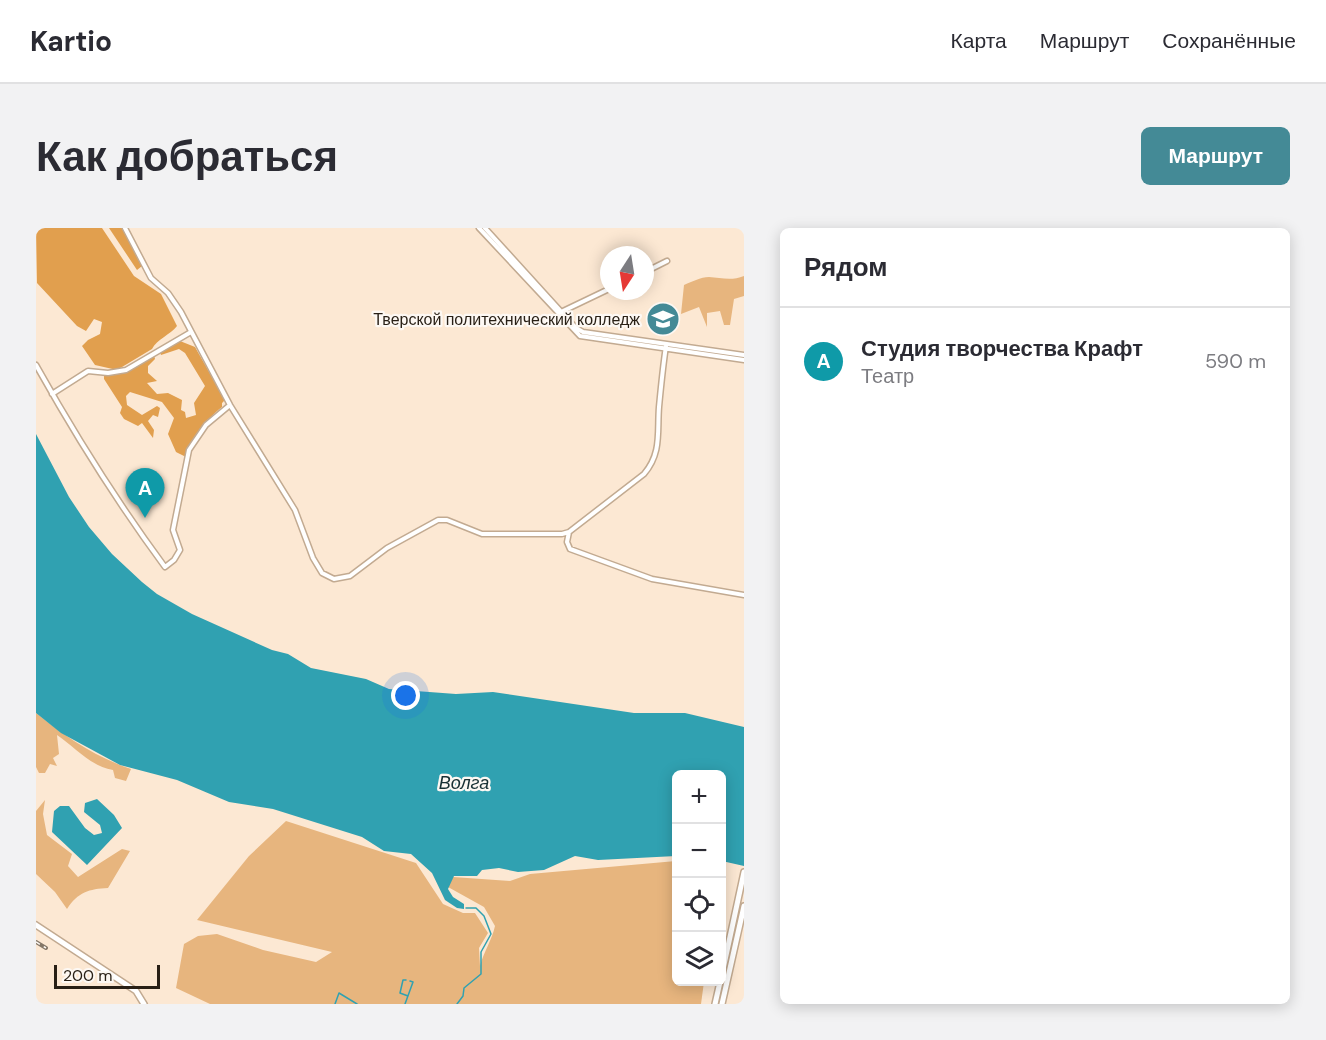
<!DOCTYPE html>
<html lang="ru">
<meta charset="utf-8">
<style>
:root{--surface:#fff;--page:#f2f2f3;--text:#2b2b33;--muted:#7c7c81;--line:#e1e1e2;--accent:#448a96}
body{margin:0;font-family:"DM Sans",sans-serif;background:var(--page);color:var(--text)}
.controls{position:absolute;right:18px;bottom:18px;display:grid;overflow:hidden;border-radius:9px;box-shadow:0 3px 15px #0003}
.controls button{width:54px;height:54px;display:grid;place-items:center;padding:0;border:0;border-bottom:2px solid var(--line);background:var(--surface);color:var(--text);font:30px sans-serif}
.compass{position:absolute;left:564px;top:18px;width:54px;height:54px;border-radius:50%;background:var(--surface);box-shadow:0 3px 15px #0003;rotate:192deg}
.scale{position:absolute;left:18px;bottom:15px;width:106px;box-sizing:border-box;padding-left:6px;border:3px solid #281f15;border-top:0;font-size:16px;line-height:21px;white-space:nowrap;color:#281f15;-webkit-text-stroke:4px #fdf8f3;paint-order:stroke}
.you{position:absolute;left:370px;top:468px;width:21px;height:21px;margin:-15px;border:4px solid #fff;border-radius:50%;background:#1a73e8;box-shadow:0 0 0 9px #1a73e833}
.badge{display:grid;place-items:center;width:39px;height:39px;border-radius:50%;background:var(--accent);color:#fff;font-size:20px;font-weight:700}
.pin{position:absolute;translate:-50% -50px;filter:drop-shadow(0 2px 3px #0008)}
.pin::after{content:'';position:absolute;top:32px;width:21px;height:18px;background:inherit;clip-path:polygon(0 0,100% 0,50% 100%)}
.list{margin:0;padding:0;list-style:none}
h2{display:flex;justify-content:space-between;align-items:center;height:78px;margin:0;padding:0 24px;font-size:26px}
h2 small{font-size:20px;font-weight:400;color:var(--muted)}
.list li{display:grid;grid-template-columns:39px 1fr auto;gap:18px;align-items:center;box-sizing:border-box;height:108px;padding:0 24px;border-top:2px solid var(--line)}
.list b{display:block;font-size:22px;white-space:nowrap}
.list p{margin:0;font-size:20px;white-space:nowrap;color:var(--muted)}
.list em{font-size:20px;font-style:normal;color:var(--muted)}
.icon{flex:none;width:33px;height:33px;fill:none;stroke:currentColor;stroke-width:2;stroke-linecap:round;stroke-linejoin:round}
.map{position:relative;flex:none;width:708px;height:776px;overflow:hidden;border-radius:9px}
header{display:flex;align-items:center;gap:36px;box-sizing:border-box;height:84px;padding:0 30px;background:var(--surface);border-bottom:2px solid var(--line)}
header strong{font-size:28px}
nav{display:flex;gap:33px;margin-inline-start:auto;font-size:21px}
.intro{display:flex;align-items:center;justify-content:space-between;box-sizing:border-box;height:144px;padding:0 36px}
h1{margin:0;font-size:42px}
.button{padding:15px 27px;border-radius:9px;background:var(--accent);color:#fff;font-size:21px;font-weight:700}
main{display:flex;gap:36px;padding:0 36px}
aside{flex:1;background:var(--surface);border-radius:9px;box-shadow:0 3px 15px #0003}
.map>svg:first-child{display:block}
.green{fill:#e7b57e}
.forest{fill:#e19f4e}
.water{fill:#30a1b1}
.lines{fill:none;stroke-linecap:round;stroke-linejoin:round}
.stream{stroke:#30a1b1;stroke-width:1.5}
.minor-casing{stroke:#c2aa91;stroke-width:7}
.major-casing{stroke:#c2aa91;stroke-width:8}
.minor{stroke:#fff;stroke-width:4}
.major{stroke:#fff;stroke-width:5}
.rail-casing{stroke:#847768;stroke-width:4}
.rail{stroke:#fdf8f3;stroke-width:1.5;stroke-dasharray:4.5;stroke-linecap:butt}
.labels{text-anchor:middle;stroke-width:4.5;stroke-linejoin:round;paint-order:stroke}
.poi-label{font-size:16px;fill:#281f15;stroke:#fdf8f3;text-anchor:end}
.water-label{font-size:18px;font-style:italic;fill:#183034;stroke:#fdf8f3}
</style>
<header>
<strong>Kartio</strong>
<nav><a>Карта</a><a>Маршрут</a><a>Сохранённые</a></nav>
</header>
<div class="intro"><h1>Как добраться</h1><a class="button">Маршрут</a></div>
<main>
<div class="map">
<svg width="708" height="776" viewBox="0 0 708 776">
<rect width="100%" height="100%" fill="#fce8d3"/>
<path class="green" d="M708,48v20l-10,3 -4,26h-6l-4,-14 -13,2v14l-8,-20 -18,7 3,-29c7,-3 17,-8 25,-8 12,1 23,4 35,-1z
M0,485c29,23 59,44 95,56l-5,12 -11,-3 -2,-8c-23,-4 -38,-23 -56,-35l2,19 -6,4 4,8 -7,-2 -5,9h-6l-3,-6z
M9,572l-2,14 4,21 25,19 -4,12 10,11 44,-28 8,2 -22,37c-19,1 -30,4 -41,21l-12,-17 -19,-18v-63z
M250,593l130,42 27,41 20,9h12l13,20 -9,15 1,18c4,-15 12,-26 15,-40l-11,-19 -36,-20 5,-10 57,4 20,-7 146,-13v121h28l-3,22h-491l-34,-16 8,-44 14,-8 19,-2 46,16 53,12 16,-10 -135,-32 52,-64z"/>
<path class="forest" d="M0,0h66l32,48 27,18 16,32c-7,9 -20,13 -25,23l-35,21 -22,-5 -13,-19 6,-6 12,-6 2,-12 -8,-3 -8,12 -9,-5 -40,-43z
M73,0h14l19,38 -5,4z
M144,113l15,6 30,53 -3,3v4c-15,12 -32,31 -36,50l-10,-5 -8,-18 6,-16 -12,-16 -32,-10 -4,4 1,9 15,10 15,-9 3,2 -2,9 -5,-2 -5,6 6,9 -1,8 -11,-15 -4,3 -14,-7 -4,-6 2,-6 -18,-28v-6l22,-1 28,-17 1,4 -7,7v7l9,8 -10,2 10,11 11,-1 14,7 -1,10 4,2 1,6 10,-3 -2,-12 11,-17 -20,-33 -6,-4 -18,6 -1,-3z"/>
<path class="water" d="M0,206l33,63 20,30 23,27 30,28 15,12 35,20 80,36 16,4 23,14 55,11 23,10 67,5 37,-2 141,21h51l59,14v139l-22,-5v-87h-46v82l-78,4 -23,-4 -31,14 -26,2 -19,-4 -17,2 -5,6h-23l-6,13 5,8 11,7v5l-7,-1 -12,-8 -13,-27 -21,-19 -27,-3 -22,-14 -89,-28 -44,-7 -52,-22 -57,-15 -59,-32 -25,-20z
M61,571l17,16 8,13 -35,37 -35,-33 2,-21 6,-5h9l16,22 9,7 8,-2 -2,-8 -16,-13 1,-9z"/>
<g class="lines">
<path class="stream" d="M370,752h-3l-3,13 8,3
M299,776l4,-11 18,11
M369,776l8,-22 -3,-1
M421,776l6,-8 1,-8 17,-14v-22l10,-18 -7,-18 -8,-8h-10"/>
<g class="minor-casing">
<path id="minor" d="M89,0l26,50 17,15 13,19 49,93 65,105 18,48 9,15 12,6 16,-3 37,-28 51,-28h9l35,14h80l7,-2 75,-58c18,-21 13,-42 15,-67 2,-21 4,-41 7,-61
M443,0l101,108 164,24
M449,0l91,100 7,4 161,23
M609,44l22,-11
M525,84l48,-23
M0,137c39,70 81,137 129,202l9,-7 6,-10 -7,-20 16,-80 17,-25 24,-20
M16,166l36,-23 20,2 18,-3 65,-38
M533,304l-2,10 3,7 82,30 92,16"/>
</g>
<g class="major-casing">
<path id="major" d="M0,697l100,66 8,13
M686,746l22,-102
M679,776l5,-22
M686,776l22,-98"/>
</g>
<use href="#minor" class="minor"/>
<use href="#major" class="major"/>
<g class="rail-casing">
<path id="rail" d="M0,714l10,6"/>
</g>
<use href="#rail" class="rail"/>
</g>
<defs>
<g id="university-disc" transform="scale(1.725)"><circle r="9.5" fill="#448a96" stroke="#fdf8f3"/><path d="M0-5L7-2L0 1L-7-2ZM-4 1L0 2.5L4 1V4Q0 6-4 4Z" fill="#fff"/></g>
</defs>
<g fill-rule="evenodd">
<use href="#university-disc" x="627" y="91"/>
</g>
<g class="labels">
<g class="poi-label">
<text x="604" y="97">Тверской политехнический колледж</text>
</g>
<g class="water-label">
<text x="428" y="561">Волга</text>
</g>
</g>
</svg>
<div class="controls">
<button>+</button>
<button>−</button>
<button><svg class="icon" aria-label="locate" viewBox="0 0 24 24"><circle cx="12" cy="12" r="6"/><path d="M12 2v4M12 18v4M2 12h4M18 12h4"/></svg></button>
<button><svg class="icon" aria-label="layers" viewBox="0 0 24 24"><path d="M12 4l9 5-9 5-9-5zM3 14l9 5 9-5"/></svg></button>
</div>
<svg class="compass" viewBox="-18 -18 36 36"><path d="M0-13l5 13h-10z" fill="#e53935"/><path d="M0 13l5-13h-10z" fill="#7c7c81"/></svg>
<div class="scale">200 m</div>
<div class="you"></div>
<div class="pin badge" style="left:109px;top:290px;background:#0f9aa8">A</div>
</div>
<aside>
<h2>Рядом<small></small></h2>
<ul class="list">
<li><span class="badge" style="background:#0f9aa8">A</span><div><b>Студия творчества Крафт</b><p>Театр</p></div><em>590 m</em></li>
</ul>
</aside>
</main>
